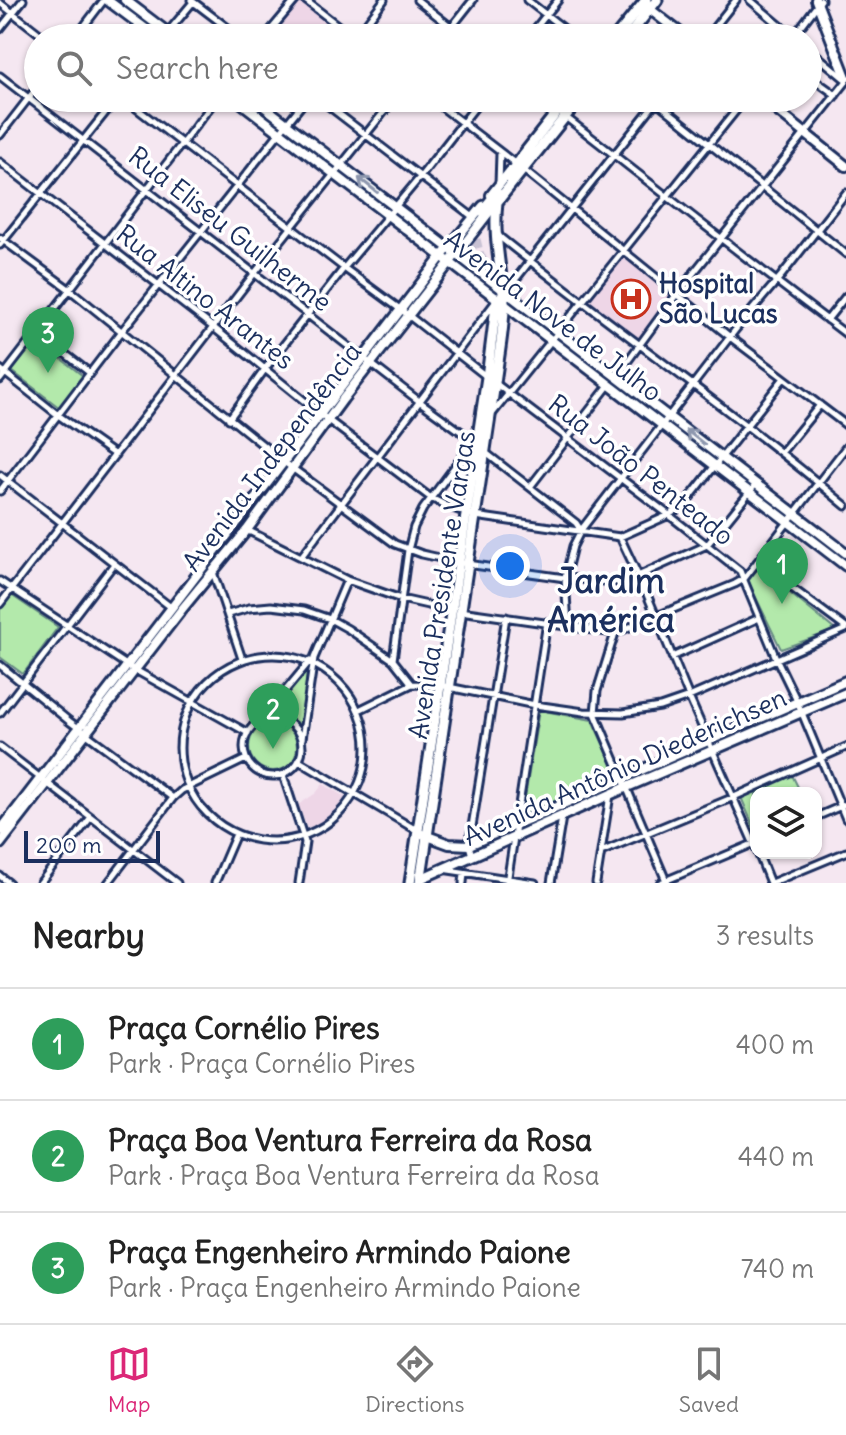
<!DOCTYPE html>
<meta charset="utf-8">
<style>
:root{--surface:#fff;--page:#f2f2f2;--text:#222;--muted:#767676;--line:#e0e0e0;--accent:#db2777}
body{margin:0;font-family:Delius,sans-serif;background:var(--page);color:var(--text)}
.controls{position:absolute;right:24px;bottom:24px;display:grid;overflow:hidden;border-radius:16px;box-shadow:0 2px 6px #0004}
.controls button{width:72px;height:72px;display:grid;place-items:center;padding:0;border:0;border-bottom:2px solid var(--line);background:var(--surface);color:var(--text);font:40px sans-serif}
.scale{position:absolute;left:24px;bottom:20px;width:136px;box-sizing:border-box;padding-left:8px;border:4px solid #1b2f5e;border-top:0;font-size:22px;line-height:28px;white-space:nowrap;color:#1b2f5e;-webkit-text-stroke:6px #fff;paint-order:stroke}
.you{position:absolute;left:510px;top:566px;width:28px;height:28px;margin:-20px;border:6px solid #fff;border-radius:50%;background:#1a73e8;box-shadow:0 0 0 12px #1a73e833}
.badge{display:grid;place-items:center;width:52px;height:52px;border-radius:50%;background:var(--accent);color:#fff;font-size:26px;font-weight:700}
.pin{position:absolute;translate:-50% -66px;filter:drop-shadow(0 2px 4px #0008)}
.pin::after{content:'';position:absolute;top:42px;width:28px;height:24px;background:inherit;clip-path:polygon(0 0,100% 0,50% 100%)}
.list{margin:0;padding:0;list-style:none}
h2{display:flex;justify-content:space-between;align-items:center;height:104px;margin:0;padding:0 32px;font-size:34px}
h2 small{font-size:26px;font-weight:400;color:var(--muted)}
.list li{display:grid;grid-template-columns:52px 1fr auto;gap:24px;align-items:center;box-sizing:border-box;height:112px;padding:0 32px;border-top:2px solid var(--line)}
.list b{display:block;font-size:30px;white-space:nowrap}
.list p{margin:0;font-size:26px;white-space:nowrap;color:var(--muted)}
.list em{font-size:26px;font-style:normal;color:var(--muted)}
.icon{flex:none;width:44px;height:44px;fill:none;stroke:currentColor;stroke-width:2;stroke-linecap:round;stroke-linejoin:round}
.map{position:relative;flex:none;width:846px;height:883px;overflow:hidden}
.search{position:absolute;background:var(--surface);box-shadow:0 2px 6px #0004;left:24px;right:24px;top:24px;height:88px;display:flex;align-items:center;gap:20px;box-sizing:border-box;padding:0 28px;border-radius:44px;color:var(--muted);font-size:30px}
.sheet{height:440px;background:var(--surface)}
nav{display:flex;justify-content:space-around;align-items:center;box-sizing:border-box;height:112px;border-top:2px solid var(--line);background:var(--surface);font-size:22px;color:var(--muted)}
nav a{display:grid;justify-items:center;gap:4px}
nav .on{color:var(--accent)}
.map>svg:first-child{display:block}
.built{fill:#eed6e7}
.green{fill:#b3e9ab;stroke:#678c84;stroke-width:2}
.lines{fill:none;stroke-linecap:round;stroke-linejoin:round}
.primary-tunnel{stroke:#c9c2d4;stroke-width:9;stroke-dasharray:9 4.5;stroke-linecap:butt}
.street-casing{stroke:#1b2f5e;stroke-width:11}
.secondary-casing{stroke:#1b2f5e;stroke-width:14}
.primary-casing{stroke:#1b2f5e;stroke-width:15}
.street{stroke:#fff;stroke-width:5}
.secondary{stroke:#fff;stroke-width:8}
.primary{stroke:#fff;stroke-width:9}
.oneway{stroke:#8d97ae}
.labels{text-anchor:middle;stroke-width:7;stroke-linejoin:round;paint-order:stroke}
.street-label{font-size:26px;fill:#1b2f5e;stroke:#fff}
.poi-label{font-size:26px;font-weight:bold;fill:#1b2f5e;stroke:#fff;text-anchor:start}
.district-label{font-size:34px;font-weight:bold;fill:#1b2f5e;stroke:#fff}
</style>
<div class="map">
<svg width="846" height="883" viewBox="0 0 846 883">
<rect width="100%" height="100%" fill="#f5e7f1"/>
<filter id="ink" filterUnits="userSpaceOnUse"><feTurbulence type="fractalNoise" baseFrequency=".0125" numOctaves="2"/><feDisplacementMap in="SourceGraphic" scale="16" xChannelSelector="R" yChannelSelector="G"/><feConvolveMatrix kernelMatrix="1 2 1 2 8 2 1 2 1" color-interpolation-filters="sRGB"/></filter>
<g filter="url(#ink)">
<path class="built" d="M297,0l51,38h-80z
M625,256l49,39 -34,44h-4l-48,-35 1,-3z
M323,784l22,13 -6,9 -13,12 -13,9h-6l-9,-22 18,-12z"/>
<path class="green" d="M37,340l46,36 -23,32 -48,-37z
M759,568l76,62 -54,19 -34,-70z
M11,595l47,32 -35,47 -23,-17v-48z
M306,672l1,1 -5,48 -2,4 -10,-7 -17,-6v-3z
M539,710l53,10 24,52 -1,3 -93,41z
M249 747a24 24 0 1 1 48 0a24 24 0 1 1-48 0Z
M792,775l9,18h-45v40l-15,-36z"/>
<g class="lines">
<path class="primary-tunnel" d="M475,226v9l4,17 20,45 1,13 -2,17"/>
<g class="street-casing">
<path id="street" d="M191,0l50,38
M305,0l49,38
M417,0l48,38
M527,0l49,38
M750,0l45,38
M0,3l45,35
M0,29l23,-29
M793,37l28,-37
M75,38l29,-38
M163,38l30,-36
M264,38l32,-38
M355,38l29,-38
M443,38l30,-38
M528,38l30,-38
M706,38l30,-38
M808,48l36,30
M808,75l28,20
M0,76l419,325 48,35 10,4
M123,98l221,170 64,47 79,62
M318,98l155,119
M430,98l91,70 209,169 116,88
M541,98c102,79 202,159 305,236
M652,98l194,156
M0,135l38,-49
M0,162l214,166 114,92 103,78 14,7 30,11 145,21 49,-22 15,-10 100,-127
M499,184l1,-30
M497,233l4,5c113,91 234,174 345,268
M0,238l69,51 215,173 111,82 27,10 45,10 98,14 53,4 13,-3 76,-34 49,-61
M0,245l117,-147
M508,293l4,-9 18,-23 129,-163
M827,320l19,-24
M37,332l53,41
M0,369l58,46 57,40
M616,377l60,-82 170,-213
M0,380l217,-282
M495,383l174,132 71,56 36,87 21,43 49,118
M493,413l253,-315
M229,419l39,-54 76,-97 77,-92 61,-78
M486,453l90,70 4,6
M781,453l39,-48
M0,475l172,133
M530,487l79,-102
M0,491l122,-160 185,-233
M247,530l100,50 54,19 49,11
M620,537l26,55 43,105 67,152
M301,557l192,-252
M757,562l89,66
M213,572l29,87
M0,581l128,85 120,67
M0,604l254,-330 141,-176
M460,611l155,22 120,-49 9,-5 102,-132
M228,614l21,-6 22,-2 33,4 26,9 18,10 45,31 19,24
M568,625l-3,-47 8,-32 8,-16 155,-201 45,-53 65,-83
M615,633l-18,58 -2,22 72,170
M180 748a93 93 0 1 1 186 0a93 93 0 1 1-186 0Z
M672,657l87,-39
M393,660l15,-110 6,-23 9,-18 44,-59 8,-6
M0,665l69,56 104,77
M359,710l53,-26 27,1 96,20 49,7 39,1 18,-3 19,-3 29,-10 157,-68
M0,713l114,-149
M244 747a29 29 0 1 1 58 0a29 29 0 1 1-58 0Z
M260,721l50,-60
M302,739l12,-81 33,-78
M0,747l177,136
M299,761l119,70
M283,775l22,67 -6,41
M816,817l30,-13
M601,852l133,-55 112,-50
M758,853l12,30
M472,856l-3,-11 37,-228
M442,869l93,14
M0,876l9,7
M40,883l51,-66
M108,883l65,-85 9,-8 64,-31
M215,883l21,-49
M463,883l1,-10
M507,883l40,-261
M551,883l11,-66
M596,883l14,-88
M660,883l95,-40
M771,883l75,-31"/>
</g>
<g class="secondary-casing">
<path id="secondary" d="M107,0l51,38
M125,0l50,38
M816,0l30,77
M647,7l40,31
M235,98l611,468
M253,98l593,455
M761,98l85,68
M491,195l19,-24
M0,831l442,-575 41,-50
M422,834l27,10 20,1 377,-164
M0,844l182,-235 65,-79 96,-131 154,-197
M420,879l207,-92 219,-94"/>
</g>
<g class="primary-casing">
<path id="primary" d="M615,38l31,-38
M627,38l30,-38
M509,178l6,-7 1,-7 52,-66
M481,212l16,-19
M410,883l77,-506 10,-79
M420,883l75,-500c3,-24 10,-59 9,-81 -3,-34 -11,-66 -7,-100l83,-104"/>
</g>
<use href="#street" class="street"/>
<use href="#secondary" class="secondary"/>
<use href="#primary" class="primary"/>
</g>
<defs><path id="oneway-shaft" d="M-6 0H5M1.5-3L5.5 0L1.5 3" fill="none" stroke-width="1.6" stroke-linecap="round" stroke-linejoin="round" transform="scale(2)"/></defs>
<g class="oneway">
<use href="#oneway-shaft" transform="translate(368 185) rotate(-142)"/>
<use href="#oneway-shaft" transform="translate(695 437) rotate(-142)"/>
</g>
</g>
<defs>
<g id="hospital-ring" transform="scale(2)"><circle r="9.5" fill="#fff" stroke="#c8321e" stroke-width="1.5"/><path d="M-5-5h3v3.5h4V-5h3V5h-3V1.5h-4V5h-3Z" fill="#c8321e"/></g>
</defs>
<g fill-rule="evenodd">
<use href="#hospital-ring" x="631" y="299"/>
</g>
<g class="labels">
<g class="street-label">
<text transform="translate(230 229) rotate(38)" y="9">Rua Eliseu Guilherme</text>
<text transform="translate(205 297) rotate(38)" y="9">Rua Altino Arantes</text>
<text transform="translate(553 316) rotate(37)" y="9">Avenida Nove de Julho</text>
<text transform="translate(272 457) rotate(-53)" y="9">Avenida Independência</text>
<text transform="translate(641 470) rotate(38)" y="9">Rua João Penteado</text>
<text transform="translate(442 585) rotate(-81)" y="9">Avenida Presidente Vargas</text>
<text transform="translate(625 767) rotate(-24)" y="9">Avenida Antônio Diederichsen</text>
</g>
<g class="poi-label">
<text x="659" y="293">Hospital<tspan x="659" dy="30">São Lucas</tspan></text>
</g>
<g class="district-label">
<text x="611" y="593">Jardim<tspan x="611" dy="39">América</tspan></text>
</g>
</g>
</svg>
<div class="controls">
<button><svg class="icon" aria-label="layers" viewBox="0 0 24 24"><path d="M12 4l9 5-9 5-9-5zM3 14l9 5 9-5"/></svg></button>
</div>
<div class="scale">200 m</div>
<div class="you"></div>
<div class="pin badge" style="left:782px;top:604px;background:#2e9e5b">1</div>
<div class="pin badge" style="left:273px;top:749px;background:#2e9e5b">2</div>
<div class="pin badge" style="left:48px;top:373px;background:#2e9e5b">3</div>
<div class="search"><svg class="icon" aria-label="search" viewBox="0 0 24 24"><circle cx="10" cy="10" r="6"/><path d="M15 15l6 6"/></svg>Search here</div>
</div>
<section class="sheet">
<h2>Nearby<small>3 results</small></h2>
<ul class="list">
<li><span class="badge" style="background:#2e9e5b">1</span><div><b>Praça Cornélio Pires</b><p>Park · Praça Cornélio Pires</p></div><em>400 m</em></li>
<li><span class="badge" style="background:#2e9e5b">2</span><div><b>Praça Boa Ventura Ferreira da Rosa</b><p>Park · Praça Boa Ventura Ferreira da Rosa</p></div><em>440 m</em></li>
<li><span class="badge" style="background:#2e9e5b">3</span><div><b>Praça Engenheiro Armindo Paione</b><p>Park · Praça Engenheiro Armindo Paione</p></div><em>740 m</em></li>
</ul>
</section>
<nav>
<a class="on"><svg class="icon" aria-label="map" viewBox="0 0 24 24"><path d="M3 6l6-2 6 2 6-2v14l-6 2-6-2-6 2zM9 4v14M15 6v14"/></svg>Map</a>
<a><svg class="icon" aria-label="directions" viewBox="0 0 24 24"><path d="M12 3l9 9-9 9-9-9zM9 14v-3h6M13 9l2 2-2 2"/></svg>Directions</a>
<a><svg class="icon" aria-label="saved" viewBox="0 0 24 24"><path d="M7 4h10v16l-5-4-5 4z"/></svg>Saved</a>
</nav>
